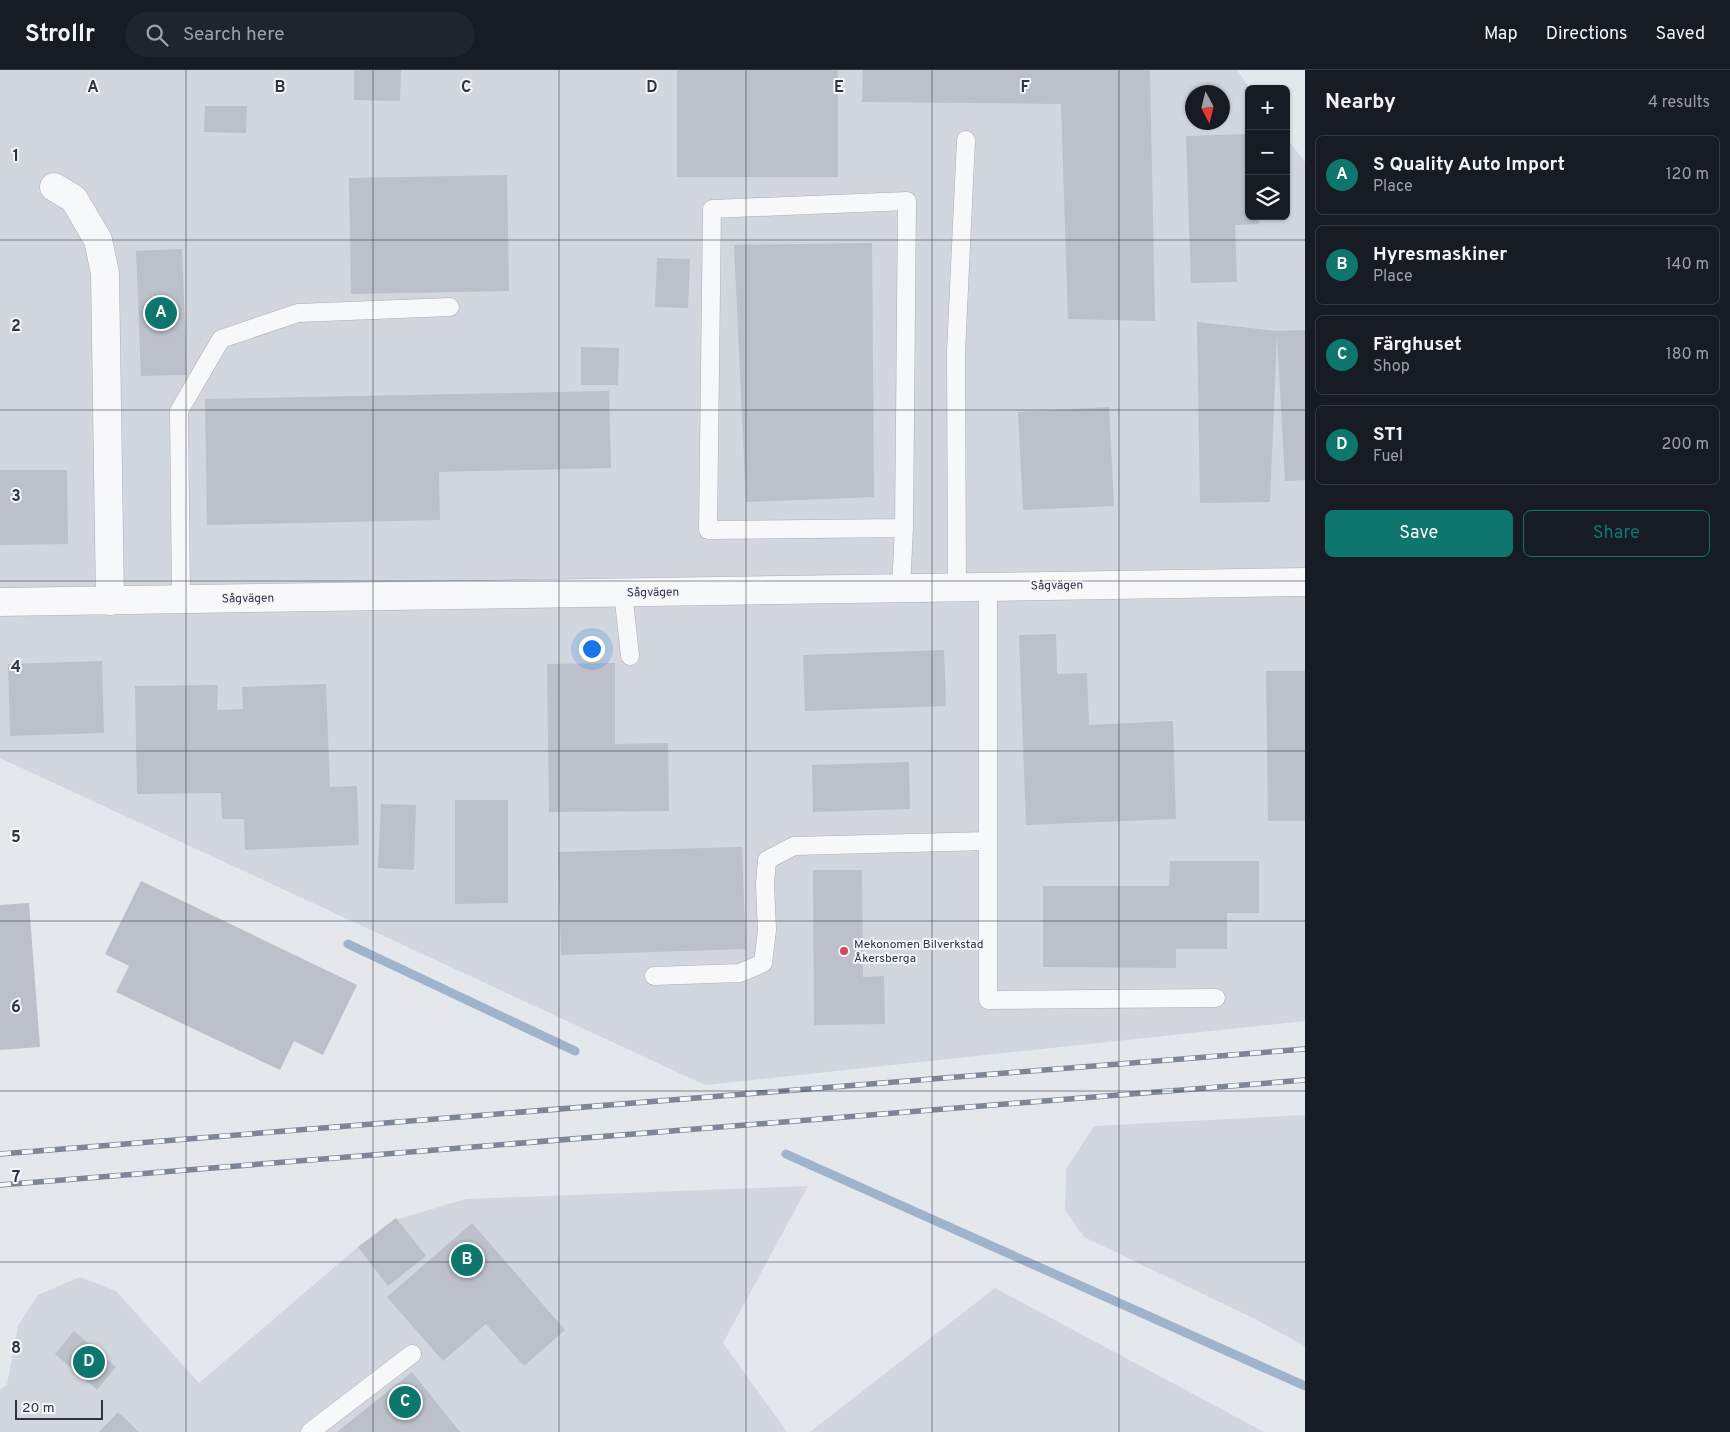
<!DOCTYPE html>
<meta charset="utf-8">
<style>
:root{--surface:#171b24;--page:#20242c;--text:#f1f3f6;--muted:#9ea1a6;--line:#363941;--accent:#0f766e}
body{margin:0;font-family:Overpass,sans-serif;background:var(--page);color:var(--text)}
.controls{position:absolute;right:15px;top:15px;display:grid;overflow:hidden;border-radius:8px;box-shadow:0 1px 4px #0004}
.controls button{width:45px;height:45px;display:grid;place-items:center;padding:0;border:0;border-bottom:1px solid var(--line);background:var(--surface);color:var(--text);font:25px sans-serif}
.compass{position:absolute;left:1185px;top:15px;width:45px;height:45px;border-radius:50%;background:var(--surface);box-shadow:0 1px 4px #0004;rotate:173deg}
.scale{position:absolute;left:15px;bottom:12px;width:88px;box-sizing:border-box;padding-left:5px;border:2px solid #2b3445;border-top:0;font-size:14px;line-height:18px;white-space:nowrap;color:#2b3445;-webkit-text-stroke:4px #f4f6f9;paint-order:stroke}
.you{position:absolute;left:591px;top:578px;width:18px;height:18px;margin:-12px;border:4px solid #fff;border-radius:50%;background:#1a73e8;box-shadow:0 0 0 8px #1a73e833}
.badge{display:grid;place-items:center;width:32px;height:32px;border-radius:50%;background:var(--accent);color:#fff;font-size:16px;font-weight:700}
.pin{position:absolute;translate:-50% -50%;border:2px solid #fff;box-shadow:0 1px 5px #0006}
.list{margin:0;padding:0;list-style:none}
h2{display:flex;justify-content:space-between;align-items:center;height:65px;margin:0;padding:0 20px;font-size:21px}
h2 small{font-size:16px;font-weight:400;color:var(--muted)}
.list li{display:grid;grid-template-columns:32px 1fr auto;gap:15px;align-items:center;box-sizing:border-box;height:80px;margin:0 10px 10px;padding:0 10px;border:1px solid var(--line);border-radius:8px}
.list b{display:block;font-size:19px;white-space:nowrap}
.list p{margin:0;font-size:16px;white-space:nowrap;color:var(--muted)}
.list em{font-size:16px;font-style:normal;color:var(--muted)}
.actions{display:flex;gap:10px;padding:15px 20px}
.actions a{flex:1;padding:11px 0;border:1px solid var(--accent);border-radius:8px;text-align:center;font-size:18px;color:var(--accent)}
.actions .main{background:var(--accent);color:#fff}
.icon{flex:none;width:28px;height:28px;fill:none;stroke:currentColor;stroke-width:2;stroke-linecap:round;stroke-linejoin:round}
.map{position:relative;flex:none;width:1305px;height:1362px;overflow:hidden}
header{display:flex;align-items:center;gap:30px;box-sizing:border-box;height:70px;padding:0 25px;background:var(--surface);border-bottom:1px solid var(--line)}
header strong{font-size:24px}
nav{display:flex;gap:28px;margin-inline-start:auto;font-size:18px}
.search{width:350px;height:45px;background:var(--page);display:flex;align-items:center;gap:12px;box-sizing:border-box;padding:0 18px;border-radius:28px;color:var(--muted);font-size:19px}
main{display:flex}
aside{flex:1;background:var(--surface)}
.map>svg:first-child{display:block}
.built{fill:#d2d6de;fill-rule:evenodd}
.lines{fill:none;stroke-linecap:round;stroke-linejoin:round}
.stream{stroke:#9fb4cc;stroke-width:9}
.building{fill:#bbc0ca}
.lane-casing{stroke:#a9aeb7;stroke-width:19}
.street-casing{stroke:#a9aeb7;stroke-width:29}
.lane{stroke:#f7f8fa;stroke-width:18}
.street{stroke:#f7f8fa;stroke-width:28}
.rail-casing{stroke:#7d8696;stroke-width:5.5}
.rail{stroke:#f4f6f9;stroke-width:4;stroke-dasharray:11;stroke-linecap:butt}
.grid{fill:none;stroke:#2b3445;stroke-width:1;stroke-opacity:0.55}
.poi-dot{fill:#d1495b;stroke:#f4f6f9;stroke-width:2}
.labels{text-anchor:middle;stroke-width:4;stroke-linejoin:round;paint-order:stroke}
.street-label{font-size:12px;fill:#2b3445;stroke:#f4f6f9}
.poi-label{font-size:12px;fill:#2b3445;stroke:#f4f6f9;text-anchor:start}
.grid-label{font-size:16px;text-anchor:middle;font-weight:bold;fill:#2b3445;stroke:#f4f6f9;stroke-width:4;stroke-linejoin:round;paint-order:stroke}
</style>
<header>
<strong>Strollr</strong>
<div class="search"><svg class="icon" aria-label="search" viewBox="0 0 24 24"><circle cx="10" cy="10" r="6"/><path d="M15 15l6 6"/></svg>Search here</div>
<nav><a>Map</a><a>Directions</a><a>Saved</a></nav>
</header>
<main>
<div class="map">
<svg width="1305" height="1362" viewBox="0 0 1305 1362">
<rect width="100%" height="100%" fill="#e4e7ec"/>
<path class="built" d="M0,0h1237l13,19h-1v127h37v-79l19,25v859l-600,64 -705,-327zM1192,22h30v30h-30z
M1305,1045v231l-52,-28 -169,-81 -19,-27 1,-41 28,-43z
M808,1116l-85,157 64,89h-787v-42l7,-5 11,-59 20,-31 42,-18 36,14 83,92 159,-136 37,-27 71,-21z
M995,1218l269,144h-454z"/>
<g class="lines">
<path class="stream" d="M348,874l227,107
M786,1084l519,232"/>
</g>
<path class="building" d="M354,0h47l-1,31 -46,-1z
M677,0h161v107h-161z
M863,0h287l5,251 -87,-2 -7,-215 -199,-2z
M205,36h42l-1,27 -42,-1z
M1249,64v82h9l1,8 -24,1 2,57 -46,1 -5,-147z
M507,105l2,116 -158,3 -2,-116z
M872,173l2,254 -128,5 -12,-257z
M182,179l5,126 -46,1 -5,-125z
M657,188l33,1 -2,49 -33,-1z
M1197,252l80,9 28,-1v150l-20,1 -8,-147 -7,168 -70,1z
M581,277l38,1 -1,37h-37z
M609,321l2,77 -172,4 1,48 -233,5 -2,-126z
M1109,337l5,99 -91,4 -5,-98z
M0,400h67l1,74 -68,1z
M1056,564l1,40 30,-1 2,52 84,-4 3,98 -150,6 -7,-190z
M944,580l2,56 -141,5 -2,-56z
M102,591l2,72 -94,3 -2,-72z
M615,593v81l53,-1 1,68 -120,1 -2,-148z
M1266,601h39v150h-37z
M326,614l4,103 27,-1 2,59 -114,5 -1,-31h-22l-1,-26 -84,1 -2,-108 83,-1 -1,25 26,-1 -1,-22z
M909,692l1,47 -97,3 -1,-47z
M455,730h53v103l-53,1z
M381,734l35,1 -2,65 -36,-2z
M742,777l4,102 -185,6 -3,-103z
M1170,791h89v52h-32v36h-51v19l-133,-1v-81h126z
M813,800h49l1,107 21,-1 1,48 -71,1z
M141,811l216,104 -34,70 -29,-14 -14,29 -164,-78 13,-26 -24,-12z
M29,833l11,144 -40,3v-145z
M396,1148l30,38 -38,30 -30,-39z
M472,1153l93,107 -41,36 -38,-42 -43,37 -56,-64z
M74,1261l42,36 -19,23 -42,-36z
M412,1302l48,60h-123z
M118,1342l21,20h-40z"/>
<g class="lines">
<g class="lane-casing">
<path id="lane" d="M988,516v414l228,-2
M957,517l-1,-235 10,-212
M901,518l3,-60 3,-327 -195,8 -4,321 196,-2
M623,522l7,64
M181,529l-2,-188 42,-72 77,-26 152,-6
M654,906l86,-3 23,-10 4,-33 -2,-46 2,-24 27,-14 194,-5
M310,1362l102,-78"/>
</g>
<g class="street-casing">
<path id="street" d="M54,117l20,12 24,41 7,33 5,328
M0,532l1305,-20"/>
</g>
<use href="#lane" class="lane"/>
<use href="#street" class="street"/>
<g class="rail-casing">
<path id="rail" d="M0,1084l1305,-105
M0,1115l1305,-105"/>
</g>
<use href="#rail" class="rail"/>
</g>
<path class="grid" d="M186,0v1362M373,0v1362M559,0v1362M746,0v1362M932,0v1362M1119,0v1362M0,170h1305M0,340h1305M0,511h1305M0,681h1305M0,851h1305M0,1021h1305M0,1192h1305"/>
<circle class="poi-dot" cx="844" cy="881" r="5"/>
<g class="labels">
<g class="street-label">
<text transform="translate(1057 515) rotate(-1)" y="4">Sågvägen</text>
<text transform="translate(653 522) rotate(-1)" y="4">Sågvägen</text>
<text transform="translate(248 528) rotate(-1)" y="4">Sågvägen</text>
</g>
<g class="poi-label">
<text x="854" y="878">Mekonomen Bilverkstad<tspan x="854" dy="14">Åkersberga</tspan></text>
</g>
</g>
<g class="grid-label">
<text x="93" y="22">A</text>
<text x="280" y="22">B</text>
<text x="466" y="22">C</text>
<text x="652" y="22">D</text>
<text x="839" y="22">E</text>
<text x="1025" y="22">F</text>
<text x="16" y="91">1</text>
<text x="16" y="261">2</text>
<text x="16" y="431">3</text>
<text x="16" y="602">4</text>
<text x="16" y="772">5</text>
<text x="16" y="942">6</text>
<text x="16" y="1112">7</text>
<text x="16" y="1283">8</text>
</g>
</svg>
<div class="controls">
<button>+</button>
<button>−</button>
<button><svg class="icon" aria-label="layers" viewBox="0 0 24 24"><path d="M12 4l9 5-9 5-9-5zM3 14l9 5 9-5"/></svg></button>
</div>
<svg class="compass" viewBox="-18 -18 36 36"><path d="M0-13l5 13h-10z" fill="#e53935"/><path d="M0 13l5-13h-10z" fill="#9ea1a6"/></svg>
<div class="scale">20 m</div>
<div class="you"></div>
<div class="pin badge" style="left:161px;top:243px">A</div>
<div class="pin badge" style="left:467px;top:1190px">B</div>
<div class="pin badge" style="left:405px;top:1332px">C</div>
<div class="pin badge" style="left:89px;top:1292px">D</div>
</div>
<aside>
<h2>Nearby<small>4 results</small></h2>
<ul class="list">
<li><span class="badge">A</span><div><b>S Quality Auto Import</b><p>Place</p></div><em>120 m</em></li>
<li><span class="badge">B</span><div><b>Hyresmaskiner</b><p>Place</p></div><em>140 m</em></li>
<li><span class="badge">C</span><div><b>Färghuset</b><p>Shop</p></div><em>180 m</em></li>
<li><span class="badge">D</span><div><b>ST1</b><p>Fuel</p></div><em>200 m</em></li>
</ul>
<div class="actions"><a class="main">Save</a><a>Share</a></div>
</aside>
</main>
